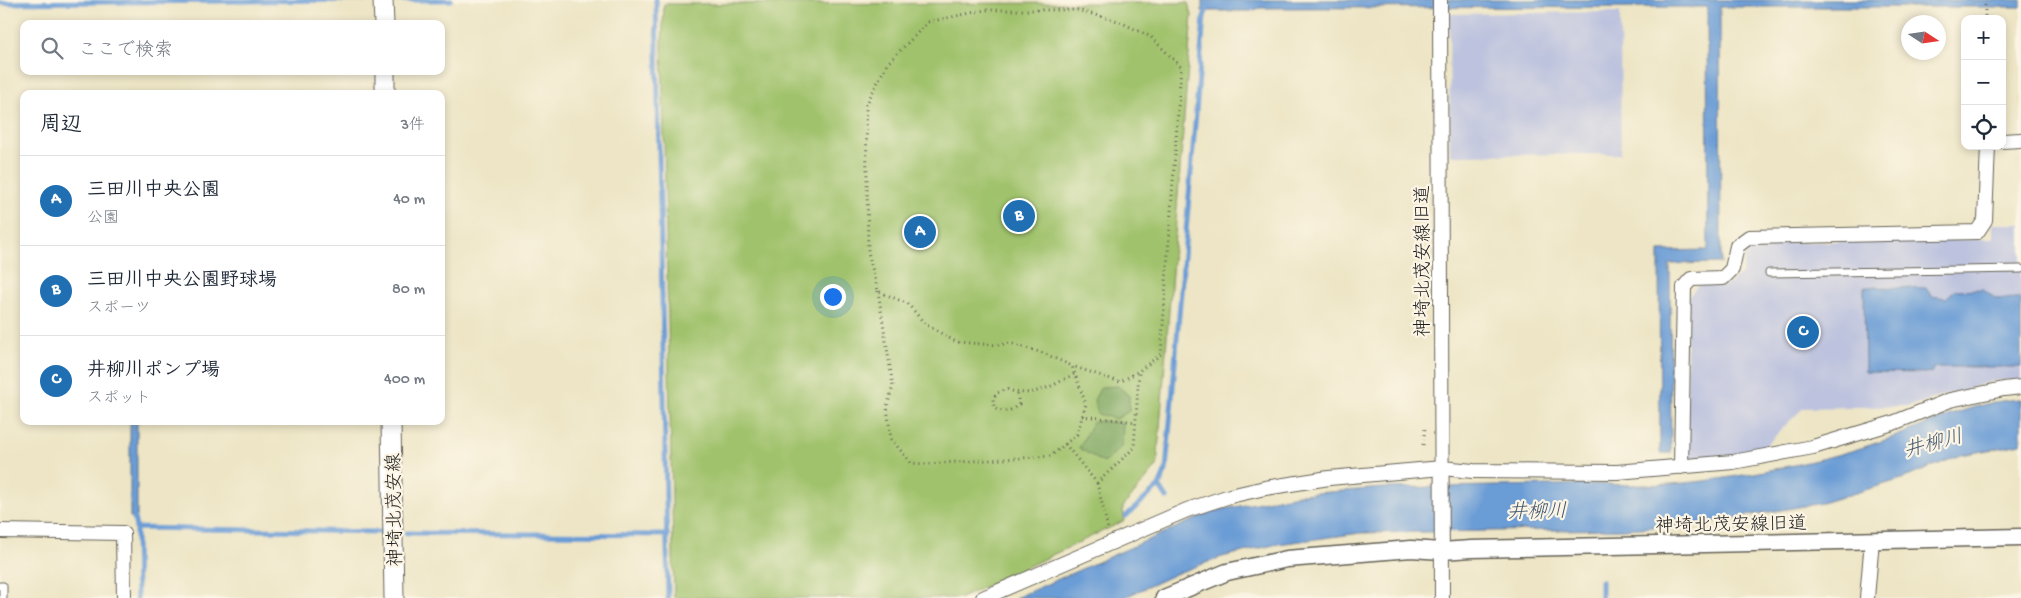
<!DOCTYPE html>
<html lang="ja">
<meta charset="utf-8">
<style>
:root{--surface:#fff;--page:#f2f2f3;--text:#1f2937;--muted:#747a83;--line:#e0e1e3;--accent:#1f6fb2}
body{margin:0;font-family:"Gochi Hand","Klee One",sans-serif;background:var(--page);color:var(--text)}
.controls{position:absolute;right:15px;top:15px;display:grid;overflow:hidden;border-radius:10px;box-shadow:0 2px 8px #0003}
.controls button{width:45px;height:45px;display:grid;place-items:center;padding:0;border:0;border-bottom:1px solid var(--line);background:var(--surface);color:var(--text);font:25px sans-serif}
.compass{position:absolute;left:1901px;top:15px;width:45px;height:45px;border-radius:50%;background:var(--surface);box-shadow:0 2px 8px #0003;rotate:102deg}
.you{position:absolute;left:832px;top:296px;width:18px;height:18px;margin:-12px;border:4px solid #fff;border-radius:50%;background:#1a73e8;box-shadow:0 0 0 8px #1a73e833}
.badge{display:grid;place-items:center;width:32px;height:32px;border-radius:50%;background:var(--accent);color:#fff;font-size:16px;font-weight:700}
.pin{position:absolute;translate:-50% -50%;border:2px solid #fff;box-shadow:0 1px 5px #0006}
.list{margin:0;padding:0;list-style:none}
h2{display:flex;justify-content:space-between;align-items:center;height:65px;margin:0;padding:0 20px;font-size:21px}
h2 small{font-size:16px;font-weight:400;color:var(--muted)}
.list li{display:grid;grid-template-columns:32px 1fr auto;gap:15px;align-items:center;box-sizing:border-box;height:90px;padding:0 20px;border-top:1px solid var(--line)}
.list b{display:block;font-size:19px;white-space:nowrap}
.list p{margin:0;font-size:16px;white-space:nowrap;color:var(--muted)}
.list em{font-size:16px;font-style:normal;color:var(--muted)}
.icon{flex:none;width:28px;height:28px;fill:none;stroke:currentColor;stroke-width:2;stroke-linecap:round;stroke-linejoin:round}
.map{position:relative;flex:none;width:2021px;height:598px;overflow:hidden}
.search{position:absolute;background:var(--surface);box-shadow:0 2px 8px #0003;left:20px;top:20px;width:425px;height:55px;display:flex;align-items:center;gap:12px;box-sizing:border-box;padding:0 18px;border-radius:10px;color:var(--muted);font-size:19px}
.panel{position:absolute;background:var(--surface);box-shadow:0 2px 8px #0003;left:20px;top:90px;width:425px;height:335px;border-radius:10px}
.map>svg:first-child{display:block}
.industrial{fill:#bdc3de}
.green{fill:#a0c26c;stroke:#5e6f44}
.forest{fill:#80a860;stroke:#4e623e}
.water{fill:#6b9cd5;stroke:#445c78}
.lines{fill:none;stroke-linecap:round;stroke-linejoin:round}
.stream{stroke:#6b9cd5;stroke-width:5}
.service-casing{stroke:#656257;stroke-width:9}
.minor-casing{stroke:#656257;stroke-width:16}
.tertiary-casing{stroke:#656257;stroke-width:19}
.secondary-casing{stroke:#656257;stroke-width:21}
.path{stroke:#656257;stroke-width:3;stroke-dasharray:1 4;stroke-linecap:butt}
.service{stroke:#fff;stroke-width:7}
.minor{stroke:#fff;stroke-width:14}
.tertiary{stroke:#fff;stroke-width:16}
.secondary{stroke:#fff;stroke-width:19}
.labels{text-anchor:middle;stroke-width:4.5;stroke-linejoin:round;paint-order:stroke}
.street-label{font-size:19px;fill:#1c1c1c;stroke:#fcf5e5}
.water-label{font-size:20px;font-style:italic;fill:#40566f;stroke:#fcf5e5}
</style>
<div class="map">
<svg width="2021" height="598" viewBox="0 0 2021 598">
<rect width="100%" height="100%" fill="#fcf5e5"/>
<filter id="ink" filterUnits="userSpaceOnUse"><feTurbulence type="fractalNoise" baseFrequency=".02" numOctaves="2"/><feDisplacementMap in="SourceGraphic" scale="10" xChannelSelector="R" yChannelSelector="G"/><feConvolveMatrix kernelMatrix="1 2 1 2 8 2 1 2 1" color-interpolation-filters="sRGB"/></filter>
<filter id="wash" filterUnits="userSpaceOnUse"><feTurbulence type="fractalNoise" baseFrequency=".0096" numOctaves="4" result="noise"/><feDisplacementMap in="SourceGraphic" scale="20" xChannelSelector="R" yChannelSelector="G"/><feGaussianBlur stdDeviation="1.12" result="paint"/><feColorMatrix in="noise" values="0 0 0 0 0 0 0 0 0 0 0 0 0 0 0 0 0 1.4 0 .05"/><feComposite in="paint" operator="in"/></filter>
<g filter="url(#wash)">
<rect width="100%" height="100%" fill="#ede5c5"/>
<path class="industrial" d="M1620,12l1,142 -171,1 -1,-141z
M1993,224h28v156l-28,1 -84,25 -106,2 -44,44 -72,9v-162l11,-14 31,-1 13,-10 2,-18 11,-13 238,-4z"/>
<path class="green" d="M1188,3l4,12 -35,451 -34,41 1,14 -163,77h-287l-12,-553 2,-41z"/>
<path class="forest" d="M1118,386l11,10v15l-13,8 -18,-5 -4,-14 7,-13z
M1101,421l22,2 -1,23 -18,17 -25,-15 13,-25z"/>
<path class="water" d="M1202,0h819v7h-301l1,256 -51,1 1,189h-11l-1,-202 49,-1 -1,-243 -447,1 -9,3h-49z
M1864,287l62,1 5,8 15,2 9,-8 28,-1 13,10 25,-1v69h-87l-3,6 -66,-1z
M2021,399v45l-60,11 -59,24 -80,24 -123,21 -75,5 -263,4 -83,11 -56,13 -44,16 -55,25h-108l199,-87 88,-17 81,-6 224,-4c61,4 114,-4 173,-16 33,-7 65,-14 96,-25 48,-15 94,-42 145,-44z
M130,421h7v96h-7z"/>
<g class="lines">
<path class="stream" d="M394,0h57
M656,0l12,598
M0,3l366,-3
M1167,498l-8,-12 7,-16 38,-453 4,-11
M1126,516l33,-30
M134,517l2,11 1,70
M136,528l246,4
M406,533l262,2
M1601,581v17"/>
</g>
</g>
<g filter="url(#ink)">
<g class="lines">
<g class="service-casing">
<path id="service" d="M1769,273l252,-4
M0,586h3v12"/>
</g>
<g class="minor-casing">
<path id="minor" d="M1440,0l2,598
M2002,141l19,-1
M1681,467l3,-180 7,-8 32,-1 9,-9 5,-23 12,-9 228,-5 8,-12 3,-74
M0,531l123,2 1,65
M983,598l204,-88 43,-14 35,-8 64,-10 113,-10 31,3 144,1 116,-10 80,-15 80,-24 57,-23 54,-11 17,-2
M1867,598l5,-58"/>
</g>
<g class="tertiary-casing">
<path id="tertiary" d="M1164,598l63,-26 60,-13 124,-10 31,2 29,-2 550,-12"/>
</g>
<g class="secondary-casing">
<path id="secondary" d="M383,0l1,24
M385,71v23
M391,421l3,177"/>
</g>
<path class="path" d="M1985,0v19
M878,291l15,95 -6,21 4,32 20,24 15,1 125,-8 26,-22 9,-30 -14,-38 -29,-13 -33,-10 -12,2 -42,-3 -31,-18 -17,-20 -30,-13 -10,-39 -2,-147 21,-41 41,-42 57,-12h92l41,11 33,16 30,30 -20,287 -22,17 -19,11 -48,-16
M1017,394l2,10c-9,8 -14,9 -25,4l-1,-9 4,-6 10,-4c23,11 47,-4 67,-15
M1082,416l54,6
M1065,444l32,39 37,-35 5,-76
M1423,445l2,-17
M1097,483l11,46"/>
<use href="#service" class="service"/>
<use href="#minor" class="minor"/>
<use href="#tertiary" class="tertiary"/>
<use href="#secondary" class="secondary"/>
</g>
</g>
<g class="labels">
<g class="street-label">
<text transform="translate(1421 261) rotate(-90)" y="7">神埼北茂安線旧道</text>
<text transform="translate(393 510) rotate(-91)" y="7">神埼北茂安線</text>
<text transform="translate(1731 523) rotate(-1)" y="7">神埼北茂安線旧道</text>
</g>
<g class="water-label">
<text transform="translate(1933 442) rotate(-15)" y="7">井柳川</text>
<text transform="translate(1537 510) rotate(-1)" y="7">井柳川</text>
</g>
</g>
</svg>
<div class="controls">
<button>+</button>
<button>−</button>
<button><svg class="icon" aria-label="locate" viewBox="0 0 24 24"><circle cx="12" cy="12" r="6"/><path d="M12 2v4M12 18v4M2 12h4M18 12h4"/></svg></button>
</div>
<svg class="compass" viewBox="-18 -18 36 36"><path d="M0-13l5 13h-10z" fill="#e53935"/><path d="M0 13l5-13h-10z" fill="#747a83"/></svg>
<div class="you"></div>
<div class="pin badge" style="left:920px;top:232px">A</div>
<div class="pin badge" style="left:1019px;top:216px">B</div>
<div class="pin badge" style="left:1803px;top:332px">C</div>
<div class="search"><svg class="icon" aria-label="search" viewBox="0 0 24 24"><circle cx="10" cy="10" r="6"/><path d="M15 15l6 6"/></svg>ここで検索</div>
<section class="panel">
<h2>周辺<small>3件</small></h2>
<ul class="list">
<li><span class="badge">A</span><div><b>三田川中央公園</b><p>公園</p></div><em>40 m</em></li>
<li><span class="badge">B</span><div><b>三田川中央公園野球場</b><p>スポーツ</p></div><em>80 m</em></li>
<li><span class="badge">C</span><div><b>井柳川ポンプ場</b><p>スポット</p></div><em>400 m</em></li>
</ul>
</section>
</div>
